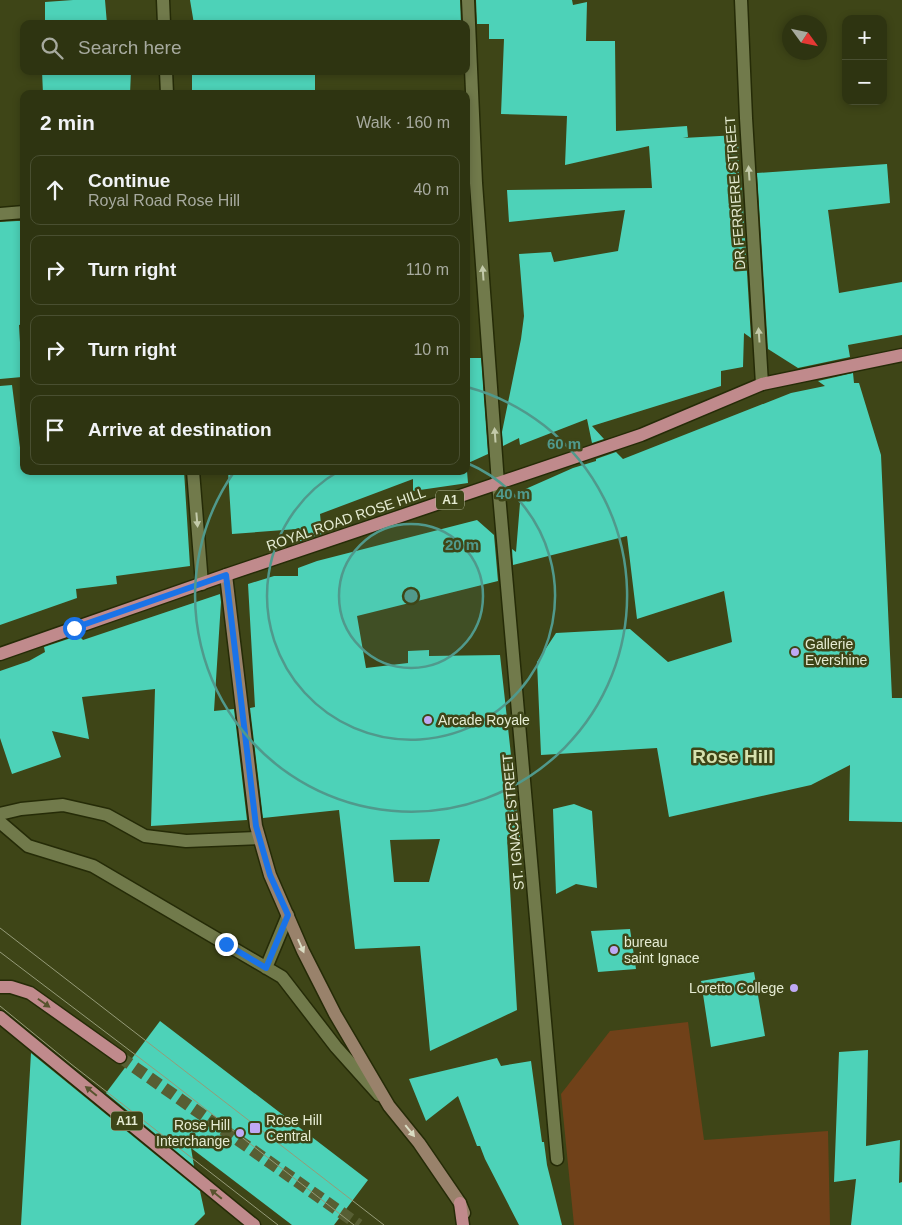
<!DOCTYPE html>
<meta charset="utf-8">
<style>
:root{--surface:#2e3411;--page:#363c1a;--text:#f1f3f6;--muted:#a7aa9f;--line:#494f31}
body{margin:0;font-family:Helvetica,sans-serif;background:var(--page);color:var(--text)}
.controls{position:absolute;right:15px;top:15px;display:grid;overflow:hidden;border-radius:10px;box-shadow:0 2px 8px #0003}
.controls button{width:45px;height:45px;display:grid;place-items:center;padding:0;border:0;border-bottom:1px solid var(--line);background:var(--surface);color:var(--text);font:25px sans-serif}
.compass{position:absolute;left:782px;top:15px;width:45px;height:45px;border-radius:50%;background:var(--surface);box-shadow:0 2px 8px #0003;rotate:123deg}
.stop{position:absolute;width:15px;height:15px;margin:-11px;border:4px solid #1a73e8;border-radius:50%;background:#fff}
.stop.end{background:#1a73e8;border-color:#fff;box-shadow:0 1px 5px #0008}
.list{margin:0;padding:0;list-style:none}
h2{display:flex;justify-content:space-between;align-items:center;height:65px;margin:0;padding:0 20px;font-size:21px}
h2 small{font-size:16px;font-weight:400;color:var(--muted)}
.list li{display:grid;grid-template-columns:32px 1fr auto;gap:15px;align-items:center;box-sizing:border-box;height:70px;margin:0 10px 10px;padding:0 10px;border:1px solid var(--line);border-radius:10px}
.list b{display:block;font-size:19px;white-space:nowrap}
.list p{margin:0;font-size:16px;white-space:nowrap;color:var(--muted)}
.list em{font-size:16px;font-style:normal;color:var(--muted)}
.icon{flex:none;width:28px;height:28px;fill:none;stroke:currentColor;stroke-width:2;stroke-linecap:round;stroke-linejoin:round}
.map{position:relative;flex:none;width:902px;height:1225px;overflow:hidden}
.search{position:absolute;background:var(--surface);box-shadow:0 2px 8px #0003;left:20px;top:20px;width:450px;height:55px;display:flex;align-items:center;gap:12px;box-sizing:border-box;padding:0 18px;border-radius:10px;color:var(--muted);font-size:19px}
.panel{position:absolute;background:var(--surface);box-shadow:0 2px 8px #0003;left:20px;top:90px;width:450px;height:385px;border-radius:10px}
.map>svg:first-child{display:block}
.green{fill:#704119}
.building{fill:#4dd2b8;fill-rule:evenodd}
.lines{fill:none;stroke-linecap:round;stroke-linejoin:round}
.primary-tunnel{stroke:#575e33;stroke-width:12;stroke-dasharray:12 6;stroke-linecap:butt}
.street-casing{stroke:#252b07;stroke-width:15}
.secondary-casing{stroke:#252b07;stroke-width:15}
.primary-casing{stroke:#252b07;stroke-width:15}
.street{stroke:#717a4b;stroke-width:12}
.secondary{stroke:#99826b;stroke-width:12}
.primary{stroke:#c08a8c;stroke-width:12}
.tram{stroke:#959b78;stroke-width:1}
.oneway{fill:#c3caaa}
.oneway2{fill:#dadcc3}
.oneway3{fill:#58532e}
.route{stroke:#1a73e8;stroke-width:6}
.ring{fill:none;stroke:#50998c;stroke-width:2.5}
.poi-dot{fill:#bfa9f4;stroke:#3e4517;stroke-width:2}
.labels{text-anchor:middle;stroke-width:5;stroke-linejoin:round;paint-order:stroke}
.shield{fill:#3e4517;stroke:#b4ba9b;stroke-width:1}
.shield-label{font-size:12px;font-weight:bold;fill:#e6ecd3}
.street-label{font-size:14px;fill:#e6ecd3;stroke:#3e4517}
.poi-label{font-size:14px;fill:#e6ecd3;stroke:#3e4517;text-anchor:start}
.district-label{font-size:19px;font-weight:bold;fill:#d6e1ae;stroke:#3e4517}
.centre{fill:#50998c;stroke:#3e4517;stroke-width:2.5}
.ring-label{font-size:15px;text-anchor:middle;font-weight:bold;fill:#50998c;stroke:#3e4517;stroke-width:5;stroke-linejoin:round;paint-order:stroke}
</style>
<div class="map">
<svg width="902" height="1225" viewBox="0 0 902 1225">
<rect width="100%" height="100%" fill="#3e4517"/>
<path class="green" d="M688,1022l16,118 124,-9 2,94h-256l-13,-131 49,-63z"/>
<path class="building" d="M73,0h32l2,24h-62v-22z
M190,0h270l1,24h-267z
M476,0h96l1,5 14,-3 -1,39h29l1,90 71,-5 1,11 -5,1 55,-3 1,39h2l10,164 -7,-5 -1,34 -22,4v15l-129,40 12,13 -12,4 -5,-24 -67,26 -1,-7 -16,8 -1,-14 19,-93 3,-23 -5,-62 32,-2 3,10 64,-11 7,-41 -116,12 -2,-32 145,-2 -3,-42 -84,19 2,-49 -66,-2 3,-75h-15v-15h-12z
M42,71h89l-1,23h-87z
M192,71h123v23h-123z
M887,164l3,39 -62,7 11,83 63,-11v53l-54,10 2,12 -52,11 -30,-19 -11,-176z
M17,221h7v103l-5,1 3,52 -22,2v-157z
M466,358h15l7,96 -22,10z
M853,373l1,10h5l22,72 11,243h10v124l-53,-1 1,-56 -39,20 -142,32 -12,-69 -116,7 -4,-93 19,-29 74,-4 38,33 64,-20 -8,-51 -87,28 -10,-83 -114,29 -1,-16 4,3 5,-61 52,-23 23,-7v-2l20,-7 7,7 168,-66 34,-7 -7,-5z
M12,385l11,86h161l6,95 -74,10 1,8 -41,5 1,9 -77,27v-239z
M228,471h239l1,12 -55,8v-12l-93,35 2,20 -25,8v-13l-65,5z
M477,520l17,15 4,46 -141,35 9,52 42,-5v-12l21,-1v6l71,-1 20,182h-13l10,173 -87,41 -10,-105 -65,3 -16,-139 -76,8 -13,-110 5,-1 -7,-123 26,-8h24v-8l19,-7zM440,839l-11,43h-35l-4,-42z
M220,594l1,8 -7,109 20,-2 13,111 -96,6 4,-137 -73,8 7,42 -37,-8 9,26 -49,17 -12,-36v-67l29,-10 16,-9 -1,-5 27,-9 8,-2 4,4z
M574,804l18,7 5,77 -21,-4 -20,10 -3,-85z
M630,929l6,40 -38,3 -7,-41z
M754,972l11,64 -54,11 -10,-66z
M160,1021l208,159 -34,45h-42l-101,-77 3,18 -88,-73z
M868,1050l-2,96 34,-6 -1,43 3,-1v43h-51l5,-46 -22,3 5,-130z
M31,1053l169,138 5,23 -11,11h-173z
M497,1058l4,8 30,-5 11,81h2l3,23 15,60h-43l-34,-66 -5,-13h-3l-19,-50 -32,25 -17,-42z"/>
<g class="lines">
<path class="primary-tunnel" d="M120,1057l239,168"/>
<g class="street-casing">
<path id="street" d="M163,0l1,24
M468,0l8,183 22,300 59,676
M741,0l5,118 16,266
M166,71l1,23
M0,214l24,-2
M193,471l9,113
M0,814l21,-5 42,-4 44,10 38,21 41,5 73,-3
M0,822l28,24 65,20 189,111 54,70 43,48
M266,968l22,-53"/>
</g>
<g class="secondary-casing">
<path id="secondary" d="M226,575l30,251 14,49 33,76 32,63 54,92 30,37 41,60 4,10"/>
</g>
<g class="primary-casing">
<path id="primary" d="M0,654l226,-79 415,-140 121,-51 140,-29
M0,987h11l19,6 90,64
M0,1017l254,208
M460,1203l3,22"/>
</g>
<use href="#street" class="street"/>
<use href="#secondary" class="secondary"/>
<use href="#primary" class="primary"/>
<path class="tram" d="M0,928l384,297
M0,952l166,126 188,147
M0,1006l71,58 207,161"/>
</g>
<defs><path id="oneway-solid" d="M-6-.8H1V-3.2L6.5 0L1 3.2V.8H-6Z" transform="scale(1.25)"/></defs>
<g class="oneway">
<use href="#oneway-solid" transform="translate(749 173) rotate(-94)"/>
<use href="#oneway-solid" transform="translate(483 273) rotate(-94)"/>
<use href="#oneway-solid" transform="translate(759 335) rotate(-94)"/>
<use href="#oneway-solid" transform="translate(495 435) rotate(-94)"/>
<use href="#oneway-solid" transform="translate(197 520) rotate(85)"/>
</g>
<g class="oneway2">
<use href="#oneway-solid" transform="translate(301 946) rotate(66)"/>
<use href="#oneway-solid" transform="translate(410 1131) rotate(51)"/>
</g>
<g class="oneway3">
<use href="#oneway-solid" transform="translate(44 1003) rotate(35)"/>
<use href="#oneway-solid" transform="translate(91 1091) rotate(-141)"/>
<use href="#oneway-solid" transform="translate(216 1194) rotate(-141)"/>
</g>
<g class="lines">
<path class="route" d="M74,628l152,-53 30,251 14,49 18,40 -22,53 -40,-24"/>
</g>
<circle cx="411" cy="596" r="72" fill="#50998c" fill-opacity=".12"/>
<g class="ring">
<circle cx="411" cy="596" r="72"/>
<path d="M467 463A144 144 0 1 1 339 471"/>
<path d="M467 387A216 216 0 1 1 234 472"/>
</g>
<g class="poi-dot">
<circle cx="795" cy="652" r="5"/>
<circle cx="428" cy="720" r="5"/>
<circle cx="614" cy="950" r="5"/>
<circle cx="794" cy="988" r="5"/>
<rect x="249" y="1122" width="12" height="12" rx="2.5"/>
<circle cx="240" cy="1133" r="5"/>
</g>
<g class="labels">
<g class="shield">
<rect x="436" y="490.5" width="28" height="19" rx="4"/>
<rect x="111" y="1111.5" width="32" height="19" rx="4"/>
</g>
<g class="shield-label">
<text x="450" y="504">A1</text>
<text x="127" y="1125">A11</text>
</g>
<g class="street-label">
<text transform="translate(735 193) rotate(-94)" y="5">DR FERRIERE STREET</text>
<text transform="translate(346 519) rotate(-19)" y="5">ROYAL ROAD ROSE HILL</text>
<text transform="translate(513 822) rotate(-95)" y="5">ST. IGNACE STREET</text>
</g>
<g class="poi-label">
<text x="805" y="649">Gallerie<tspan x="805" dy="16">Evershine</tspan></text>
<text x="438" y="725">Arcade Royale</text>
<text x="624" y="947">bureau<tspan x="624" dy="16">saint Ignace</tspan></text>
<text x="784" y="993" text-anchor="end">Loretto College</text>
<text x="266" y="1125">Rose Hill<tspan x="266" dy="16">Central</tspan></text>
<text x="230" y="1130" text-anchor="end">Rose Hill<tspan x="230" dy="16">Interchange</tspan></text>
</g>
<g class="district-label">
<text x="733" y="763">Rose Hill</text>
</g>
</g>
<circle cx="411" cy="596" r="8" class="centre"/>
<g class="ring-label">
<text x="564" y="449">60 m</text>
<text x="513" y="499">40 m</text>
<text x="462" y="550">20 m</text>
</g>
</svg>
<div class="controls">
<button>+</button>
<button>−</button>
</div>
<svg class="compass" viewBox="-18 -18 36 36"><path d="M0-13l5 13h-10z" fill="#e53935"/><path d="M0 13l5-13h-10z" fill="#a7aa9f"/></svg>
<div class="stop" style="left:74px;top:628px"></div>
<div class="stop end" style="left:226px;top:944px"></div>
<div class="search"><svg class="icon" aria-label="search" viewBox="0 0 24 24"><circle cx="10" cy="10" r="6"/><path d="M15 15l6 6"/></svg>Search here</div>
<section class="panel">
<h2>2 min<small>Walk · 160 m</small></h2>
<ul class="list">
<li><svg class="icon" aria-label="ahead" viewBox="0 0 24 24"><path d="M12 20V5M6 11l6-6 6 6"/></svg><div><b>Continue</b><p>Royal Road Rose Hill</p></div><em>40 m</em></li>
<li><svg class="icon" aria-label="right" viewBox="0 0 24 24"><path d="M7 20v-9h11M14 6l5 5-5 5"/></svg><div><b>Turn right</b></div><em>110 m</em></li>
<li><svg class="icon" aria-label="right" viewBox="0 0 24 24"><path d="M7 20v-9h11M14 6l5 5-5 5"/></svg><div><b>Turn right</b></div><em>10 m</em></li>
<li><svg class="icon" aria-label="arrive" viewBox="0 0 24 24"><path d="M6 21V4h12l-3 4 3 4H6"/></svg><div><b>Arrive at destination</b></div></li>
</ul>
</section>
</div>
